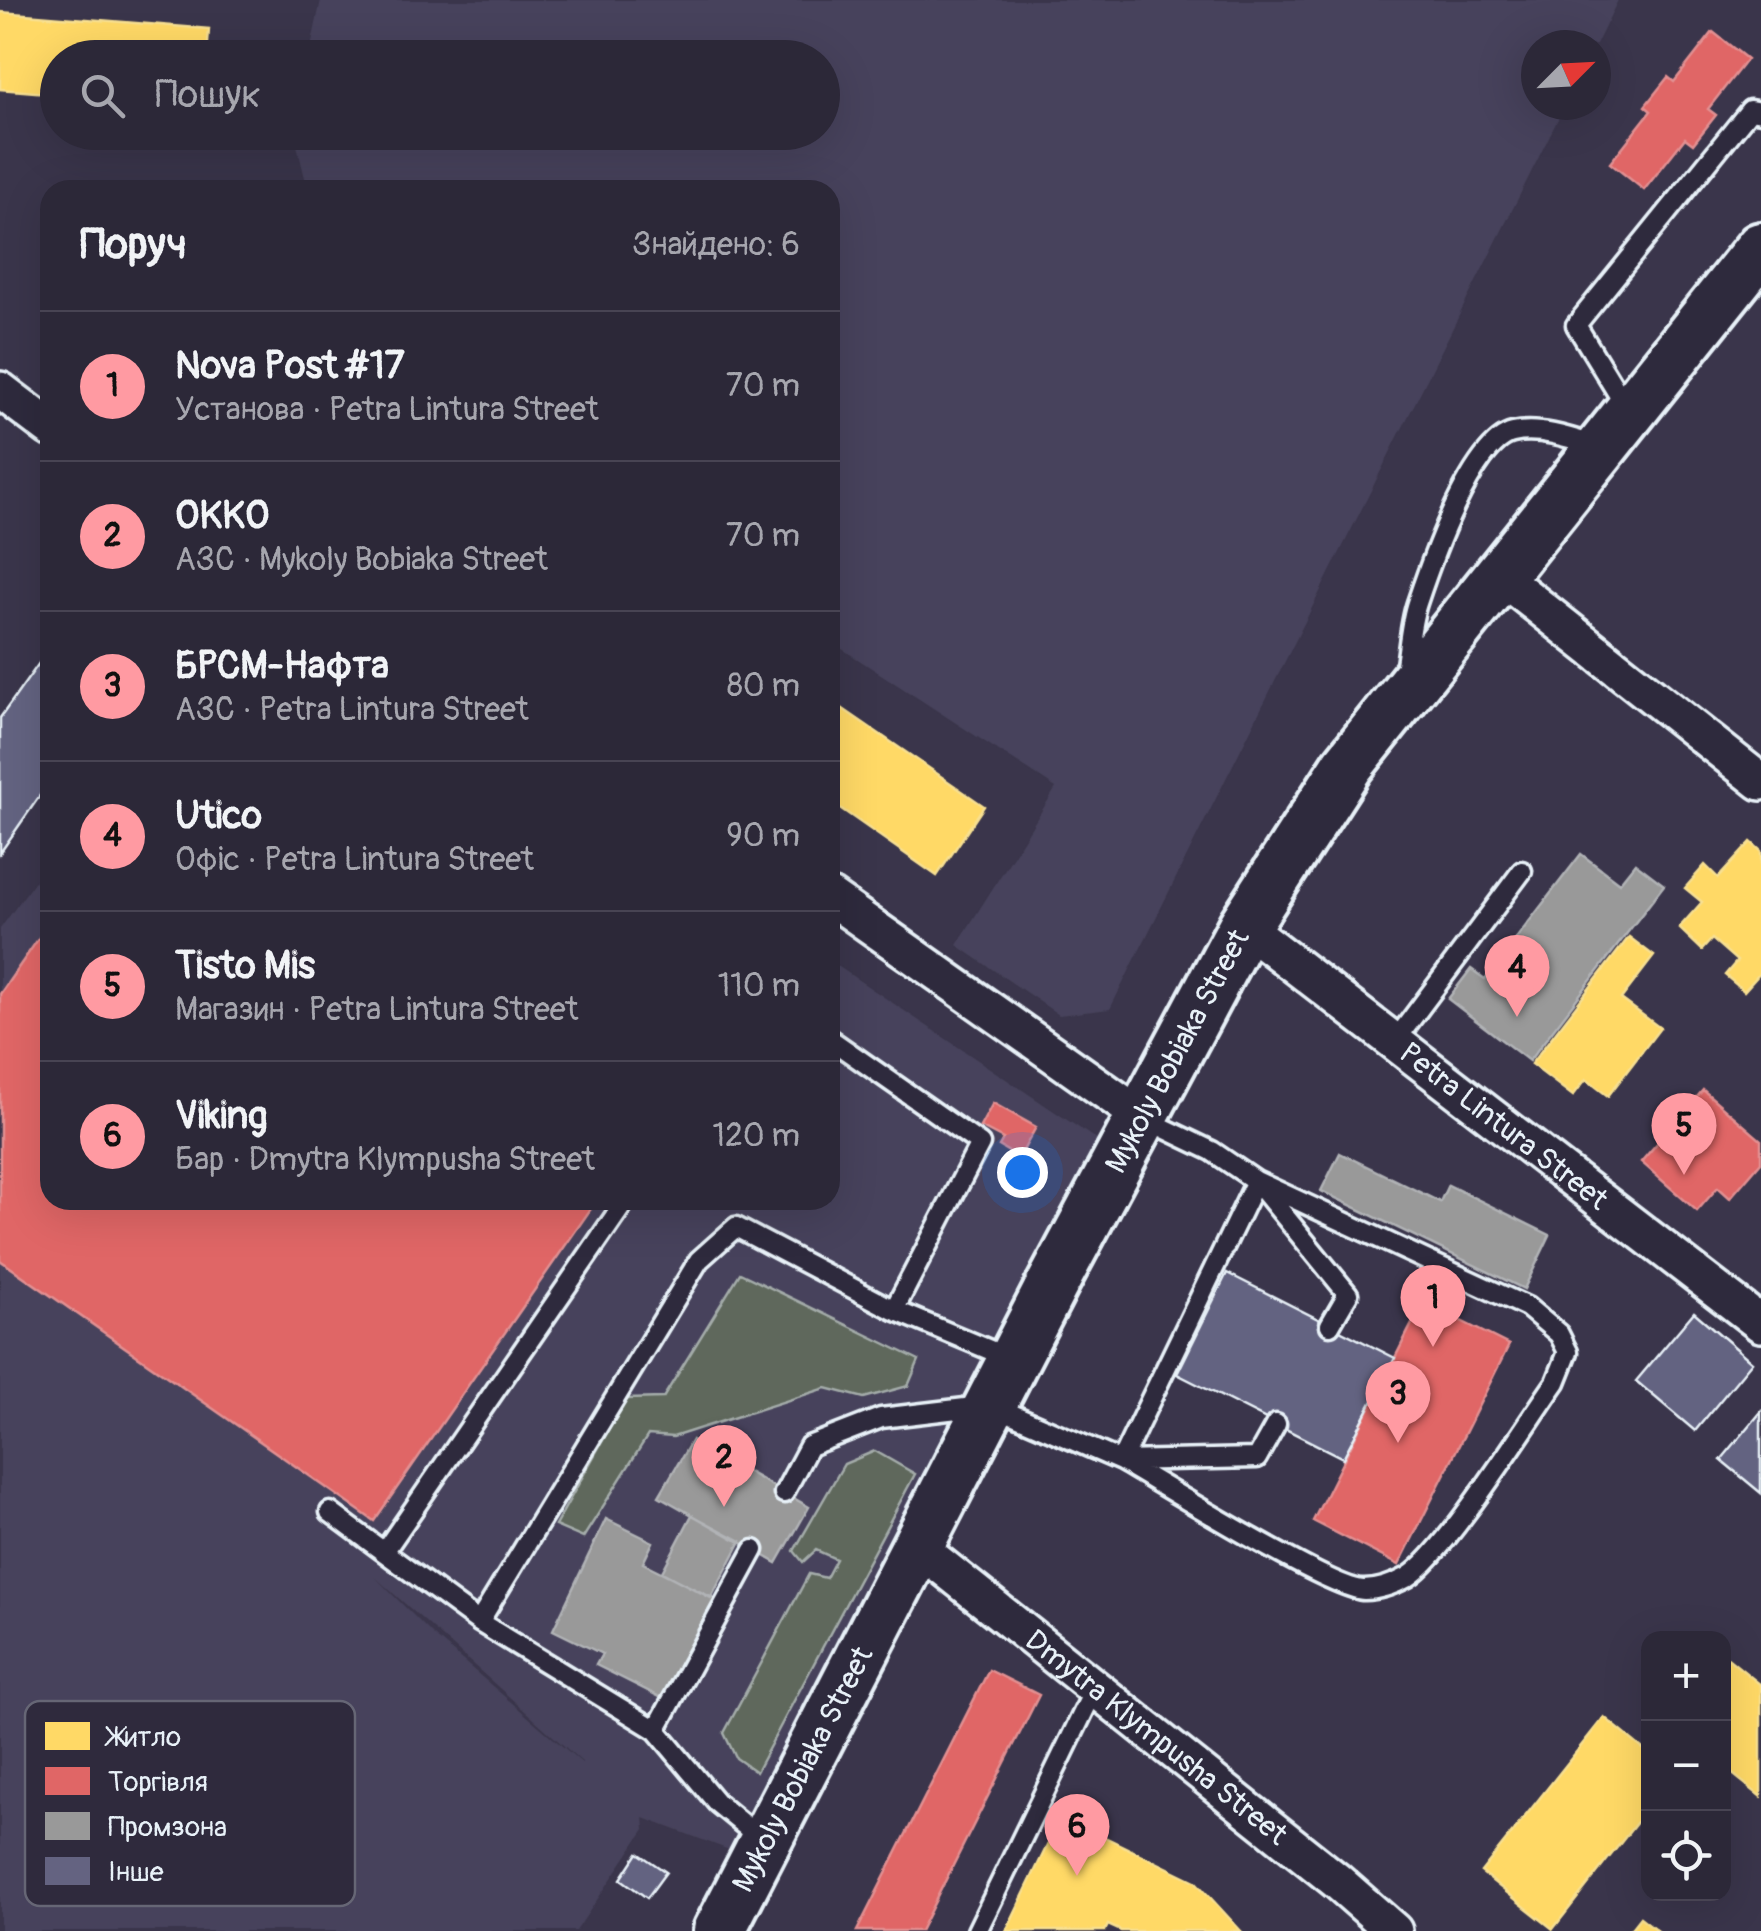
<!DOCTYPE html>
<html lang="uk">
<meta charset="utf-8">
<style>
:root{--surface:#2c2838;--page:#343040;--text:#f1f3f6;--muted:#a6a6ae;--line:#484453;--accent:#ff9aa2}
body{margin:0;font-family:Pangolin,sans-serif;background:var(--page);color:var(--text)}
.controls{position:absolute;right:30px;bottom:30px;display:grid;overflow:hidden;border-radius:20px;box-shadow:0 10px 40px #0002}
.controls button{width:90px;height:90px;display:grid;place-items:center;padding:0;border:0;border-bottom:2px solid var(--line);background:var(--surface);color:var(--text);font:50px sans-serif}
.compass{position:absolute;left:1521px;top:30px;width:90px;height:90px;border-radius:50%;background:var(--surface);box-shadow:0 10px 40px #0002;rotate:66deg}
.you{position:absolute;left:1022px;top:1172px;width:35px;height:35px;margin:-25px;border:8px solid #fff;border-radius:50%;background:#1a73e8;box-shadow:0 0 0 15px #1a73e833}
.badge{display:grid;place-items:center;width:65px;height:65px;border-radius:50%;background:var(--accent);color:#111;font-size:32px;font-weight:700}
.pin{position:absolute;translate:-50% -82px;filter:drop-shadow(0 2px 5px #0008)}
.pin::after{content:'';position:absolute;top:52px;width:35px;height:30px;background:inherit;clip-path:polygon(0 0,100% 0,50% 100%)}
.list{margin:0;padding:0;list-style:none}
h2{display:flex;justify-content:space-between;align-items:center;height:130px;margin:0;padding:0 40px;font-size:42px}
h2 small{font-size:32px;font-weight:400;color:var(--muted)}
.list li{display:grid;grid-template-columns:65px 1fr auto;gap:30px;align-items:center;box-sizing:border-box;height:150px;padding:0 40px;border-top:2px solid var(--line)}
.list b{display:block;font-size:38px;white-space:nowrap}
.list p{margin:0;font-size:32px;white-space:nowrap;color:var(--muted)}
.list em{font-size:32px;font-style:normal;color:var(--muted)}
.icon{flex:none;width:55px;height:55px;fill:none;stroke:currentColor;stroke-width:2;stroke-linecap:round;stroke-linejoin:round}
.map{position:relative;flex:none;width:1761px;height:1931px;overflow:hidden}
.search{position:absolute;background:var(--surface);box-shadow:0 10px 40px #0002;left:40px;top:40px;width:800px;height:110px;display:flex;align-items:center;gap:25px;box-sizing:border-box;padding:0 35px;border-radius:55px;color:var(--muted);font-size:38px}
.panel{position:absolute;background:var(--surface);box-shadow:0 10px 40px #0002;left:40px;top:180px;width:800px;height:1030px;border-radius:30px}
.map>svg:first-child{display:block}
.built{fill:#47435b;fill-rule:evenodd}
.green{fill:#5f685c;stroke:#a4acaa;stroke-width:2.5}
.homes{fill:#ffd966;stroke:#f8e092;stroke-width:2.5}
.shops{fill:#e06666;stroke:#e29092;stroke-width:2.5}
.industry{fill:#999;stroke:#b1b3b6;stroke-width:2.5}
.building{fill:#646381;stroke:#e8f1f8;stroke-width:2.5}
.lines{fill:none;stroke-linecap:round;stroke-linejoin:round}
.lane-casing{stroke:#e8f1f8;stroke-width:25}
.street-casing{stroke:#e8f1f8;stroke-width:42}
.secondary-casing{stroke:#e8f1f8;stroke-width:58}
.lane{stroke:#2f2a3d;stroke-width:18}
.street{stroke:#2f2a3d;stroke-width:35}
.secondary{stroke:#2f2a3d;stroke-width:50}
.labels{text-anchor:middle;stroke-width:10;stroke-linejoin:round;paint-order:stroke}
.street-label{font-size:30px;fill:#e8f1f8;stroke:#2f2a3d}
.key{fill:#2f2a3d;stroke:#666675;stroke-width:2.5}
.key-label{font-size:28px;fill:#e8f1f8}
</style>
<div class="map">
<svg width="1761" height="1931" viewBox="0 0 1761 1931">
<rect width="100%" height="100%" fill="#3a354b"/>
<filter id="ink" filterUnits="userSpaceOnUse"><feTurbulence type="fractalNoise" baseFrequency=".01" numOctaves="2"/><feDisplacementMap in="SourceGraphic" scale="20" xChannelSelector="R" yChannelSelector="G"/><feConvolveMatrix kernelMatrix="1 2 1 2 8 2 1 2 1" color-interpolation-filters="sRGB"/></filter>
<g filter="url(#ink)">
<path class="built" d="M321,0h1297l-22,45h-60v60h29l-455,904 -51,6 -102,-70 99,-157 -226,-147v-451h-522l-14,-57 528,-1v-74l-513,-1z
M50,860v340h780v-239l267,179 -365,711 -88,-33 1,11 -69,102h-576v-1002zM375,1577l207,185v1l-148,-127z"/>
<path class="green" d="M740,1273l179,87 -11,26 -44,12 -38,-10 -153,49 -25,-2 -65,103 -28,-12 71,-127 37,-1z
M875,1451l40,23 -159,298 -20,-14 -12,-25 85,-159 17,4 10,-19 -20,-9 -13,12 -9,-11 50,-87z"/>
<path class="homes" d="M0,12l209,17 -2,29h-149v36l-58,-5z
M830,700l154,106 -47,70 -107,-75z
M1751,842l10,9v121l-17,19 -19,-16 12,-14 -25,-22 -10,11 -23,-22 23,-26 -17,-14 20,-23 13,13z
M1629,937l25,19 -33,43 39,29 -52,68 -22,-17 -13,17 -42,-32z
M1725,1656l36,29v112l-37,-30z
M1604,1717l44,36v55l-95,121 -72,-57z
M1074,1822l121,59 46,50h-120l-13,-6 -3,6h-99l51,-106z
M1640,1917l18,14h-29z"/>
<path class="shops" d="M1713,32l34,27 -39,50 8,6 -23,29 -8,-6 -41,52 -34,-27 41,-52 -6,-5 23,-29 6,5z
M50,922v278h547l-223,321 -374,-261v-266z
M1703,1090l58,50v22l-31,36 -12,-11 -21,24 -56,-49z
M993,1103l43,24 -17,31 -20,-12 4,-7 -23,-12z
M1423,1302l86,43 -110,220 -86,-44z
M989,1670l50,25 -119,236h-63z"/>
<path class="industry" d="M1581,854l38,29 16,-20 29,22 -135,176 -81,-62 23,-30 14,10z
M1340,1153l100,49 8,-17 102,50 -26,54 -203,-98z
M692,1440l117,67 -32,56 -118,-67z
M692,1515l49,26 -30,57 -49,-26z
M606,1519l47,23 -10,21 74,37 -49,101 -72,-36 6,-11 -49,-24z"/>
<path class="building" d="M42,659l8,6v116l-50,72v-135z
M1227,1273l168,85 -52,100 -166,-84z
M1694,1312l58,50 -57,69 -59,-50z
M1761,1412v81l-40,-33z
M638,1853l28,19 -19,26 -26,-19z"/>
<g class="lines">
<g class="lane-casing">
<path id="lane" d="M1626,407l-50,-82 174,-215 11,2
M1405,671c4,-22 5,-47 12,-68 13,-39 55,-161 96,-170 26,-6 58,5 83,13
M830,1039l150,105 -86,166
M1395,1041l127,-170
M1145,1119l67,32 44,30 92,113 -18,31
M1256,1181l271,126 32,27 9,18 -12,30c-30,42 -111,172 -148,195 -13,7 -29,13 -44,13 -33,0 -203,-106 -243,-129z
M626,1200l-242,352 95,70 177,108 61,73 44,36
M784,1493l25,-47 72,-28 110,-13 130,56 136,-3 19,-34
M330,1512l54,40
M479,1622l220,-362 37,-33 158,83 115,48
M656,1730l98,-180
M977,1931l118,-243"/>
</g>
<g class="street-casing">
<g id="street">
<path d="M0,390l50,38"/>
<path d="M1499,575l262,207"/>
<path d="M830,897l312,220"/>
<path id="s1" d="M1244,926l517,398"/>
<path id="s2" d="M918,1547l419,334 57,50"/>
</g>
</g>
<g class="secondary-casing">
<g id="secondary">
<path id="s3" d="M719,1931l333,-646 192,-359 104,-161 413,-517"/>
</g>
</g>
<use href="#lane" class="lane"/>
<use href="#street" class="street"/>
<use href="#secondary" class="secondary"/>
</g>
</g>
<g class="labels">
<g class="street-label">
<text dy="10" stroke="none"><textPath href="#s3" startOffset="992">Mykoly Bobiaka Street</textPath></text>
<text dy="10" stroke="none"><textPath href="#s1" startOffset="328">Petra Lintura Street</textPath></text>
<text dy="10" stroke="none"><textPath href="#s2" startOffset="305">Dmytra Klympusha Street</textPath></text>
<text dy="10" stroke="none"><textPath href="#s3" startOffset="182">Mykoly Bobiaka Street</textPath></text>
</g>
</g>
<rect x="25" y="1701" width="330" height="205" rx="15" class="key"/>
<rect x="45" y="1722" width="45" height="28" fill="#ffd966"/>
<rect x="45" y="1767" width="45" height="28" fill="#e06666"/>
<rect x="45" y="1812" width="45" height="28" fill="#999"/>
<rect x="45" y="1857" width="45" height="28" fill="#646381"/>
<g class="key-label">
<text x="108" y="1746">Житло</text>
<text x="108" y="1791">Торгівля</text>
<text x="108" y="1836">Промзона</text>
<text x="108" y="1881">Інше</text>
</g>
</svg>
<div class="controls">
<button>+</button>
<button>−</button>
<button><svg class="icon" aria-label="locate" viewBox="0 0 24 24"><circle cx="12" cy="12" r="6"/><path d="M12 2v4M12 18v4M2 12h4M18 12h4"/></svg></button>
</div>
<svg class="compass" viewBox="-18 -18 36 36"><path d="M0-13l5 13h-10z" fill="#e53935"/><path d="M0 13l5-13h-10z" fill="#a6a6ae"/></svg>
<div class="you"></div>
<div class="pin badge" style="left:1433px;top:1347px">1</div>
<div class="pin badge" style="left:724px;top:1507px">2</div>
<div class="pin badge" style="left:1398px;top:1443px">3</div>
<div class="pin badge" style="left:1517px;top:1017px">4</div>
<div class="pin badge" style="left:1684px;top:1175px">5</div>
<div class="pin badge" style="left:1077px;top:1876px">6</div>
<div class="search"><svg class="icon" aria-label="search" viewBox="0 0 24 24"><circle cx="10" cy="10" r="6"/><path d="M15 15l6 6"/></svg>Пошук</div>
<section class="panel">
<h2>Поруч<small>Знайдено: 6</small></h2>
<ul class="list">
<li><span class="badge">1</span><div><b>Nova Post #17</b><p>Установа · Petra Lintura Street</p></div><em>70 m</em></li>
<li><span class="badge">2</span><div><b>OKKO</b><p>АЗС · Mykoly Bobiaka Street</p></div><em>70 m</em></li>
<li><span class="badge">3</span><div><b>БРСМ-Нафта</b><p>АЗС · Petra Lintura Street</p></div><em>80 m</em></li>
<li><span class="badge">4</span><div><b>Utico</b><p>Офіс · Petra Lintura Street</p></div><em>90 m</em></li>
<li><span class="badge">5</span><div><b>Tisto Mis</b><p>Магазин · Petra Lintura Street</p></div><em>110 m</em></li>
<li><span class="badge">6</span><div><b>Viking</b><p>Бар · Dmytra Klympusha Street</p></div><em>120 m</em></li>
</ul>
</section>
</div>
